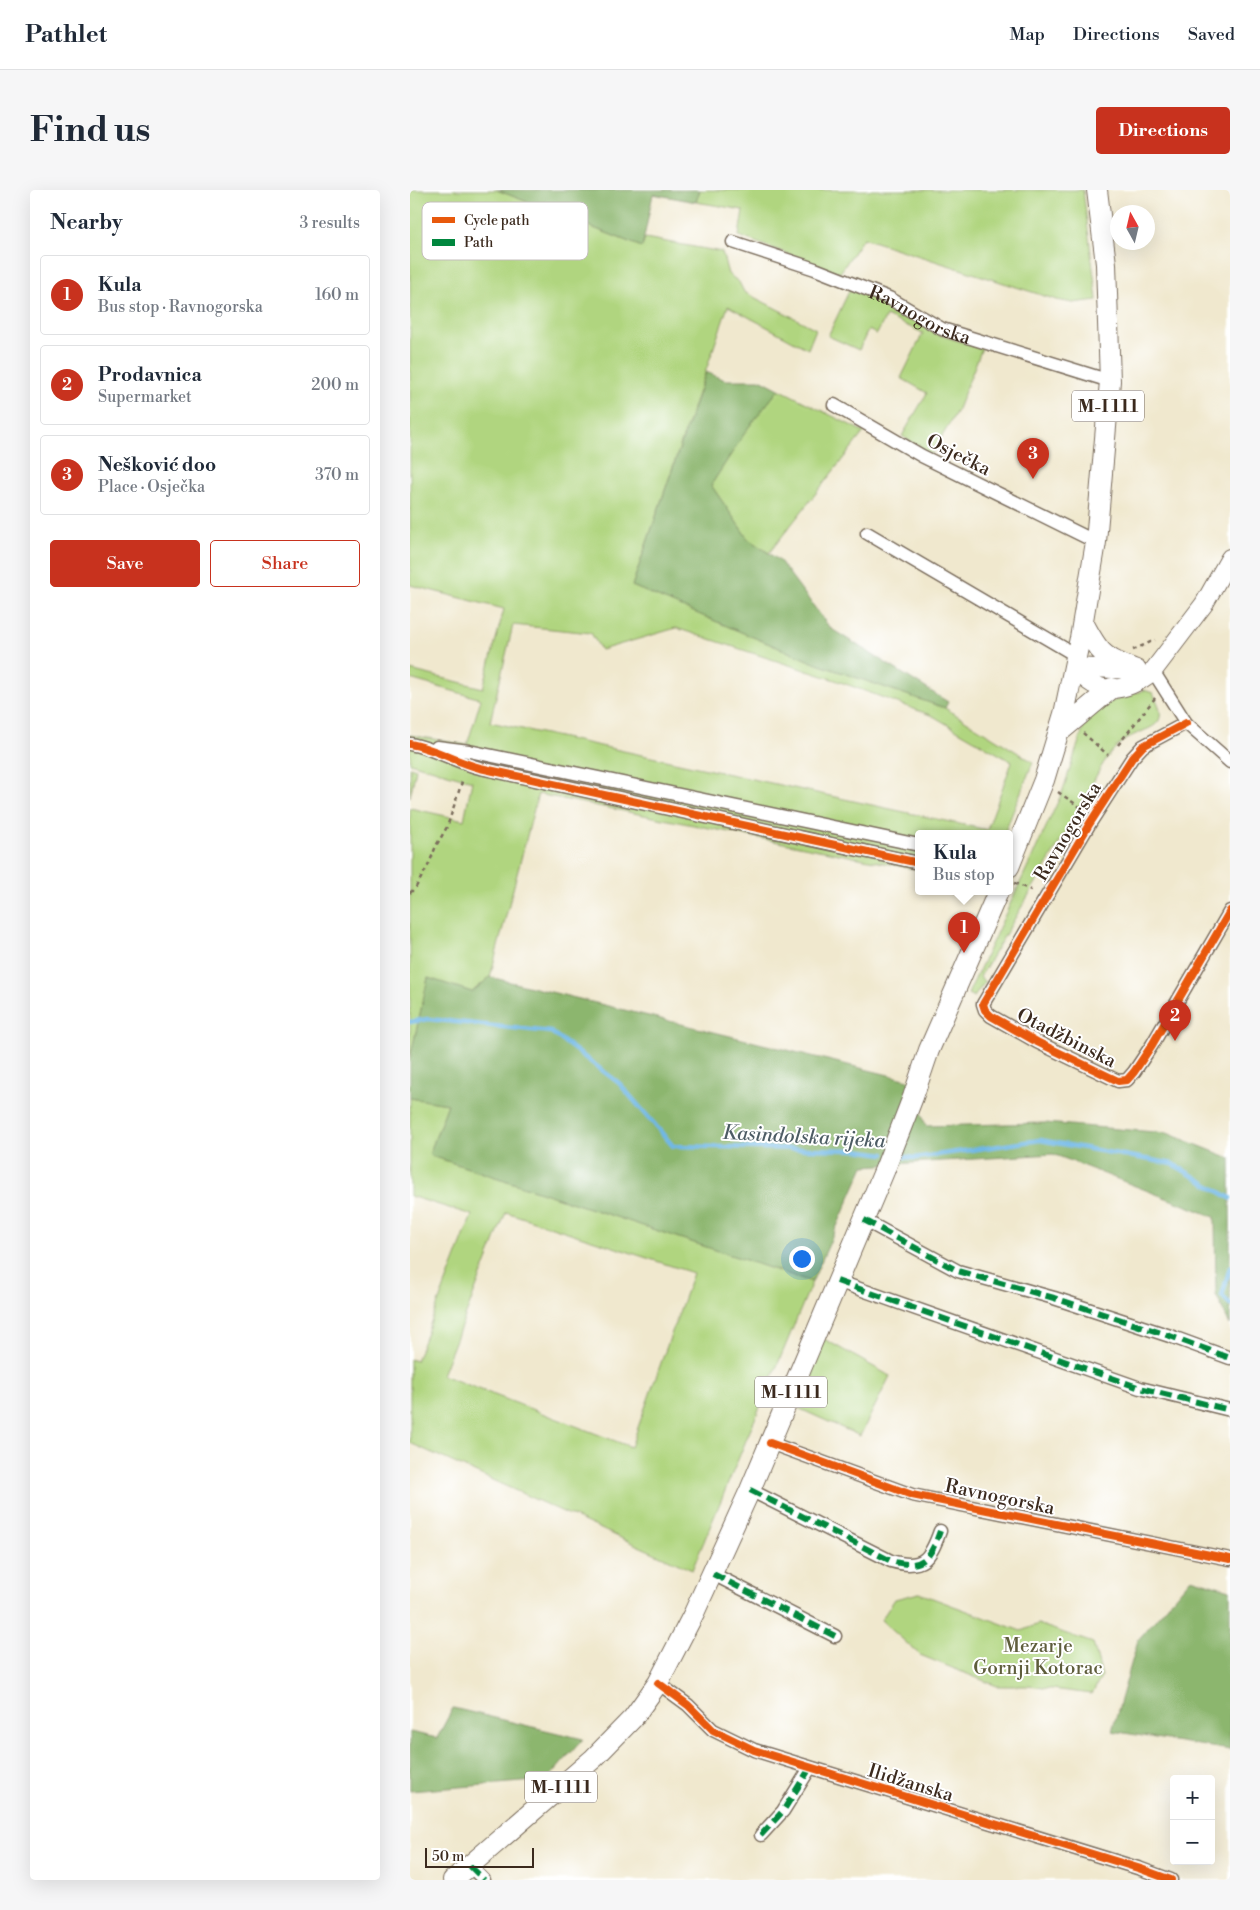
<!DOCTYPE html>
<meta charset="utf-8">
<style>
:root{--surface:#fff;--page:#f6f6f7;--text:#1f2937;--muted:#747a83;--line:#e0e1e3;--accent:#c8321e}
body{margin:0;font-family:"Libre Bodoni",serif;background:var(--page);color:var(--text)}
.controls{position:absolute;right:15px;bottom:15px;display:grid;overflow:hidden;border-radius:5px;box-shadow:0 5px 20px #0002}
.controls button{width:45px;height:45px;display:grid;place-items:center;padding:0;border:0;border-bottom:1px solid var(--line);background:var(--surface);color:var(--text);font:25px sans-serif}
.compass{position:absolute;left:700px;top:15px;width:45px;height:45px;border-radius:50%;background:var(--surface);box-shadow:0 5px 20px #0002;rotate:352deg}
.scale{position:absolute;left:15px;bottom:12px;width:109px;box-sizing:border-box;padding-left:5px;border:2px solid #3b2a1e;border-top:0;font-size:14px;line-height:18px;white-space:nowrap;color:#3b2a1e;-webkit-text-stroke:4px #fff;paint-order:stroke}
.you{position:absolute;left:391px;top:1068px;width:18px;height:18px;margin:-12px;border:4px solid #fff;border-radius:50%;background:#1a73e8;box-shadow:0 0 0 8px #1a73e833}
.badge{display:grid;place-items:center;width:32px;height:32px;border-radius:50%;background:var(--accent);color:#fff;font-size:16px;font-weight:700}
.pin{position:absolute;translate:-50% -41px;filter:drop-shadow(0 1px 2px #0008)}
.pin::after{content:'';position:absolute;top:26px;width:18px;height:15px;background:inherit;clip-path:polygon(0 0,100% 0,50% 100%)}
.popup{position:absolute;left:505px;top:640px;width:98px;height:65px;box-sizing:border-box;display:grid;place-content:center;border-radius:5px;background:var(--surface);filter:drop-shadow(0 1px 4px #0005);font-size:16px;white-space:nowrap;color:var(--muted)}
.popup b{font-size:19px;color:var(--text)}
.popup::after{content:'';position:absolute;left:50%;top:100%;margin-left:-10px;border:10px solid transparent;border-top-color:var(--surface)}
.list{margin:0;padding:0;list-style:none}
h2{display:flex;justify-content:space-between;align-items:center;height:65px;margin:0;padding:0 20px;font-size:21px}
h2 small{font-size:16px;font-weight:400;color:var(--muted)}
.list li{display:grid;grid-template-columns:32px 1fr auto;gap:15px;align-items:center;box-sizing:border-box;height:80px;margin:0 10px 10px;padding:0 10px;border:1px solid var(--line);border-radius:5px}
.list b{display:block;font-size:19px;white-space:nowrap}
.list p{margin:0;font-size:16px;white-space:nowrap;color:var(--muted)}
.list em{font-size:16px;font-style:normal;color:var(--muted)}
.actions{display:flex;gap:10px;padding:15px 20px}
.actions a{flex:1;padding:11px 0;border:1px solid var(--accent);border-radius:5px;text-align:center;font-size:18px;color:var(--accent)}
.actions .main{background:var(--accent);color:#fff}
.map{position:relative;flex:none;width:820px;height:1690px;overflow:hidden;border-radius:5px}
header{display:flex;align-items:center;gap:30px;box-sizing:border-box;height:70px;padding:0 25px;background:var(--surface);border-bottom:1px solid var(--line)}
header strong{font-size:24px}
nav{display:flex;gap:28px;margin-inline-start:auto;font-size:18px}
.intro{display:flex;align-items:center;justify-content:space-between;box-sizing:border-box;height:120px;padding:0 30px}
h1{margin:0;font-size:35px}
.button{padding:12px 22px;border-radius:5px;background:var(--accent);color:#fff;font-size:18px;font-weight:700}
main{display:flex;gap:30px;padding:0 30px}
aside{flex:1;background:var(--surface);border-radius:5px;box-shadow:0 5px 20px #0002}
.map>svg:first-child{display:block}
.green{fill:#b0d57f;stroke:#76804e;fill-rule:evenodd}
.forest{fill:#8cb66e;stroke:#647046}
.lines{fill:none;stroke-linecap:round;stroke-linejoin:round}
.stream{stroke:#6fb8e7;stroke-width:4.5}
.minor-casing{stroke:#7a6c5c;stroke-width:15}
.secondary-casing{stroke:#7a6c5c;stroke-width:20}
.primary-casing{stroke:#7a6c5c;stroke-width:22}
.path{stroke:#7a6c5c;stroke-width:2.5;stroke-dasharray:4 4;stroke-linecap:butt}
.minor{stroke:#fff;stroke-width:12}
.secondary{stroke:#fff;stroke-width:18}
.primary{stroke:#fff;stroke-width:20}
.quiet{stroke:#00873e;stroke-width:6;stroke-dasharray:12 6;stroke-linecap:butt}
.cycleway-casing{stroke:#fff;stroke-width:11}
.cycleway{stroke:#e8590c;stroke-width:8}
.labels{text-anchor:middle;stroke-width:4;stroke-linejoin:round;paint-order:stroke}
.shield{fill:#fff;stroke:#766a62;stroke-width:1}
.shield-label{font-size:18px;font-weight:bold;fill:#3b2a1e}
.street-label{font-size:19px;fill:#3b2a1e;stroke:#fff}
.park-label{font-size:19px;fill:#5e5d3b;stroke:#fff}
.water-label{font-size:20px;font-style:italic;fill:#4d5c64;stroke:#fff}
.key{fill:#fff;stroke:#c4bfbc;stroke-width:1}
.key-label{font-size:14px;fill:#3b2a1e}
</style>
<header>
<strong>Pathlet</strong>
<nav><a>Map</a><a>Directions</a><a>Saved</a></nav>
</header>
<div class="intro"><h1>Find us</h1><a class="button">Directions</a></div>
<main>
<aside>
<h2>Nearby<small>3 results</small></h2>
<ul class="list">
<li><span class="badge">1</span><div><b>Kula</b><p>Bus stop · Ravnogorska</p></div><em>160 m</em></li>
<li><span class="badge">2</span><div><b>Prodavnica</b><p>Supermarket</p></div><em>200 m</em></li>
<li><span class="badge">3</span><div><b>Nešković doo</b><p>Place · Osječka</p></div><em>370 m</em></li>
</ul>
<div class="actions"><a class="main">Save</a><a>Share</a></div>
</aside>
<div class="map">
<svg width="820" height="1690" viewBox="0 0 820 1690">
<rect width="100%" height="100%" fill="#fff"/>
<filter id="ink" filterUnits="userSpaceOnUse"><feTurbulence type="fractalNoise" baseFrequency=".02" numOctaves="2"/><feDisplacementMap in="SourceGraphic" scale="10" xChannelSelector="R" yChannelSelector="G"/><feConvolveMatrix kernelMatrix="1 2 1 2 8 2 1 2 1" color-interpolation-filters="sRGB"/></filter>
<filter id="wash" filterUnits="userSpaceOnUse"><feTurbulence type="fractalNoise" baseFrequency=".0096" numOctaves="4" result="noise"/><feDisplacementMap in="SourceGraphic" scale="20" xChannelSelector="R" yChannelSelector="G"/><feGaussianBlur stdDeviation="1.12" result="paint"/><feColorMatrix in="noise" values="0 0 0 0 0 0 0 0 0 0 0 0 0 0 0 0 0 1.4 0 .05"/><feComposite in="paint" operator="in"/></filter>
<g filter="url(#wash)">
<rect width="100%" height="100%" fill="#f0e8ce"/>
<path class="green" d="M0,0h87l145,57 3,-9 77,14 6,22 11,8 5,10 72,37 -8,20 -80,-43 -96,280 185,78 128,44 88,54 -29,72h-85v36l-381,-76 -48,183 -18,15 -44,-14 -18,81v-251l54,12 8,-39 -62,-18v-28l57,10 14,-46 -71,-20v-9l73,18 21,-79 -94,-24zM103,435l78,8 10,17 75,-22 159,52 98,36 79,46 -25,68 -497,-108z
M290,0h383l14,110 -24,3 -16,-3 -194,-62 -23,35 -101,-37 4,-26 -47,-8z
M440,99l43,16 44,29 45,14 -24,61 -27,46 -29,-19 25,-43 -26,-15 22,-45 -37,-17 -9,18 -9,-4 -9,20 -31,-14z
M369,199l85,43 -95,121 -21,-14 -37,-54 37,-57z
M734,500l9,3c20,37 -5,32 -28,47 -23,15 -32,46 -46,69 -32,56 -66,112 -99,168l5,5 -11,15 -6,-3 94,-201 21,-64 5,-10 22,-17z
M0,577l6,2 -6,28z
M0,908l38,6 -19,51 383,127 -120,288 -282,-127v-84l6,2 56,-146 -62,-19zM96,1022l187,61 -62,174 -189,-72z
M414,1149l66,37 -30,60 -62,-28z
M509,1403l102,38 17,-7 55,19 9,33 -10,18 -64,-8h-31l-77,-31 -39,-35 14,-21z"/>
<path class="forest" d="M87,0h203l-4,12 -43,-8 -11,53z
M296,182l19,8h37l17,9 -31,39 -37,57 37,54 32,22 50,67 118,74 -3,6 -128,-44 -185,-78z
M80,787l419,103 17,46 119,-3 122,10 63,25v167l-14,-30 -1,-78 -162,-63 -189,12 -52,116 -383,-127 19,-51 -38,-6v-39l18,-81 44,14z
M781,1388l39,12v160l-118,-19 26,-91z
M43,1518l130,31 -36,41 -137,11v-59l27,6z"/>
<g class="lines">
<path class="stream" d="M0,832l18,-3 123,13 68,51 54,63 183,4 28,4
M487,966l18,2 125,-18 133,24 57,34
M820,1077l-8,29 8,8"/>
</g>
</g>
<g filter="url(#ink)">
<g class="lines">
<g class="minor-casing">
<g id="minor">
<path id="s1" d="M323,52l82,27 74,29 53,31 168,52"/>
<path d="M424,215l88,51 174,86"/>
<path d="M457,343l210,123"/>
<path d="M743,481l33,52 44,39"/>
<path d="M776,533l-43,23 -11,12 -42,65 -107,181 2,6 6,6 46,26 81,39 9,-1 7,-8 18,-27 78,-134"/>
<path d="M0,554c24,4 46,18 70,24l439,95"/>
<path d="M27,557l32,4 450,94"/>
<path d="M454,1030l94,51 96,27 116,38 60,22"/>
<path d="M427,1091l303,107 90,22"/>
<path d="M360,1253l142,52 318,64"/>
<path d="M340,1300l141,71c32,9 39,-2 49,-30"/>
<path d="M303,1384l122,62"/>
<path d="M248,1493l30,22 25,25 41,20 387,119 30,11"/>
<path d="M351,1645l22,-24 27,-43"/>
<path d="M60,1676l14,14"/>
</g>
</g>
<g class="secondary-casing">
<path id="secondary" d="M665,477c22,31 51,26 78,4l51,-67 26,-46
M665,477l57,3"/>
</g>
<g class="primary-casing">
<path id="primary" d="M673,432c16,31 20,36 53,48
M648,543l54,-45
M599,677l35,-87 20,-66 16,-76 16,-96 14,-161 -4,-117 -9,-74
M43,1690l141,-122 39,-40 25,-35 36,-70 56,-123 135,-321 28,-72 16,-47 69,-158"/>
</g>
<path class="path" d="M723,460l22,-10
M673,543l25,22
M708,555l37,-47
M648,602l22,15
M604,693l17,7
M0,703l6,-6 13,-23 7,-18 11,-19 16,-48"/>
<use href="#minor" class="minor"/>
<use href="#secondary" class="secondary"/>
<use href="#primary" class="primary"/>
<path class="quiet" d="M454,1030l94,51 96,27 116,38 60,22
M427,1091l303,107 90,22
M340,1300l141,71c32,9 39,-2 49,-30
M303,1384l122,62
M351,1645l22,-24 27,-43
M60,1676l14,14"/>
<g class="cycleway-casing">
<path id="cycleway" d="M776,533l-43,23 -11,12 -42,65 -107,181 2,6 6,6 46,26 81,39 9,-1 7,-8 18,-27 78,-134
M0,554c24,4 46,18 70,24l439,95
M360,1253l142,52 318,64
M248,1493l30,22 25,25 41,20 387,119 30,11"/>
</g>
<use href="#cycleway" class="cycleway"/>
</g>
</g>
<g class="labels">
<g class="shield">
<rect x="662" y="200.5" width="72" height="31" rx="4"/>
<rect x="345" y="1186.5" width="72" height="31" rx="4"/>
<rect x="115" y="1581.5" width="72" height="31" rx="4"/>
</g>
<g class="shield-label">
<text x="698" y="222">M-I 111</text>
<text x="381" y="1208">M-I 111</text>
<text x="151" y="1603">M-I 111</text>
</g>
<g class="street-label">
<text dy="7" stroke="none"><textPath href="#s1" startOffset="201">Ravnogorska</textPath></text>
<text transform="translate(549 264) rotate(27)" y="7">Osječka</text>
<text transform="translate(657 641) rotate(-59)" y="7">Ravnogorska</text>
<text transform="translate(657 847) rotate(27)" y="7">Otadžbinska</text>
<text transform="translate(590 1306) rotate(12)" y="7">Ravnogorska</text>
<text transform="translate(501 1592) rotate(17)" y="7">Ilidžanska</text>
</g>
<g class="park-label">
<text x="628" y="1462">Mezarje<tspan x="628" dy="22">Gornji Kotorac</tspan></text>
</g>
<g class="water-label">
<text transform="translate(394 946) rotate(3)" y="7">Kasindolska rijeka</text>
</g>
</g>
<rect x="12" y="12" width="166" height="58" rx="8" class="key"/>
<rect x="22" y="27" width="23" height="6" fill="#e8590c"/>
<rect x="22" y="49" width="23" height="7" fill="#00873e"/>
<g class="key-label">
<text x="54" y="35">Cycle path</text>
<text x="54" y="57">Path</text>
</g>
</svg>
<div class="controls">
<button>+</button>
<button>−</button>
</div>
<svg class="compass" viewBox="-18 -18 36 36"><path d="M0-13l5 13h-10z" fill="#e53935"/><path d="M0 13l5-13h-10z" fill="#747a83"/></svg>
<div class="scale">50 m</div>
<div class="you"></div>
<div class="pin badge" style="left:554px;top:763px">1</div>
<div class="popup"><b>Kula</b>Bus stop</div>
<div class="pin badge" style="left:765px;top:851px">2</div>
<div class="pin badge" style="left:623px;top:289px">3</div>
</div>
</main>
